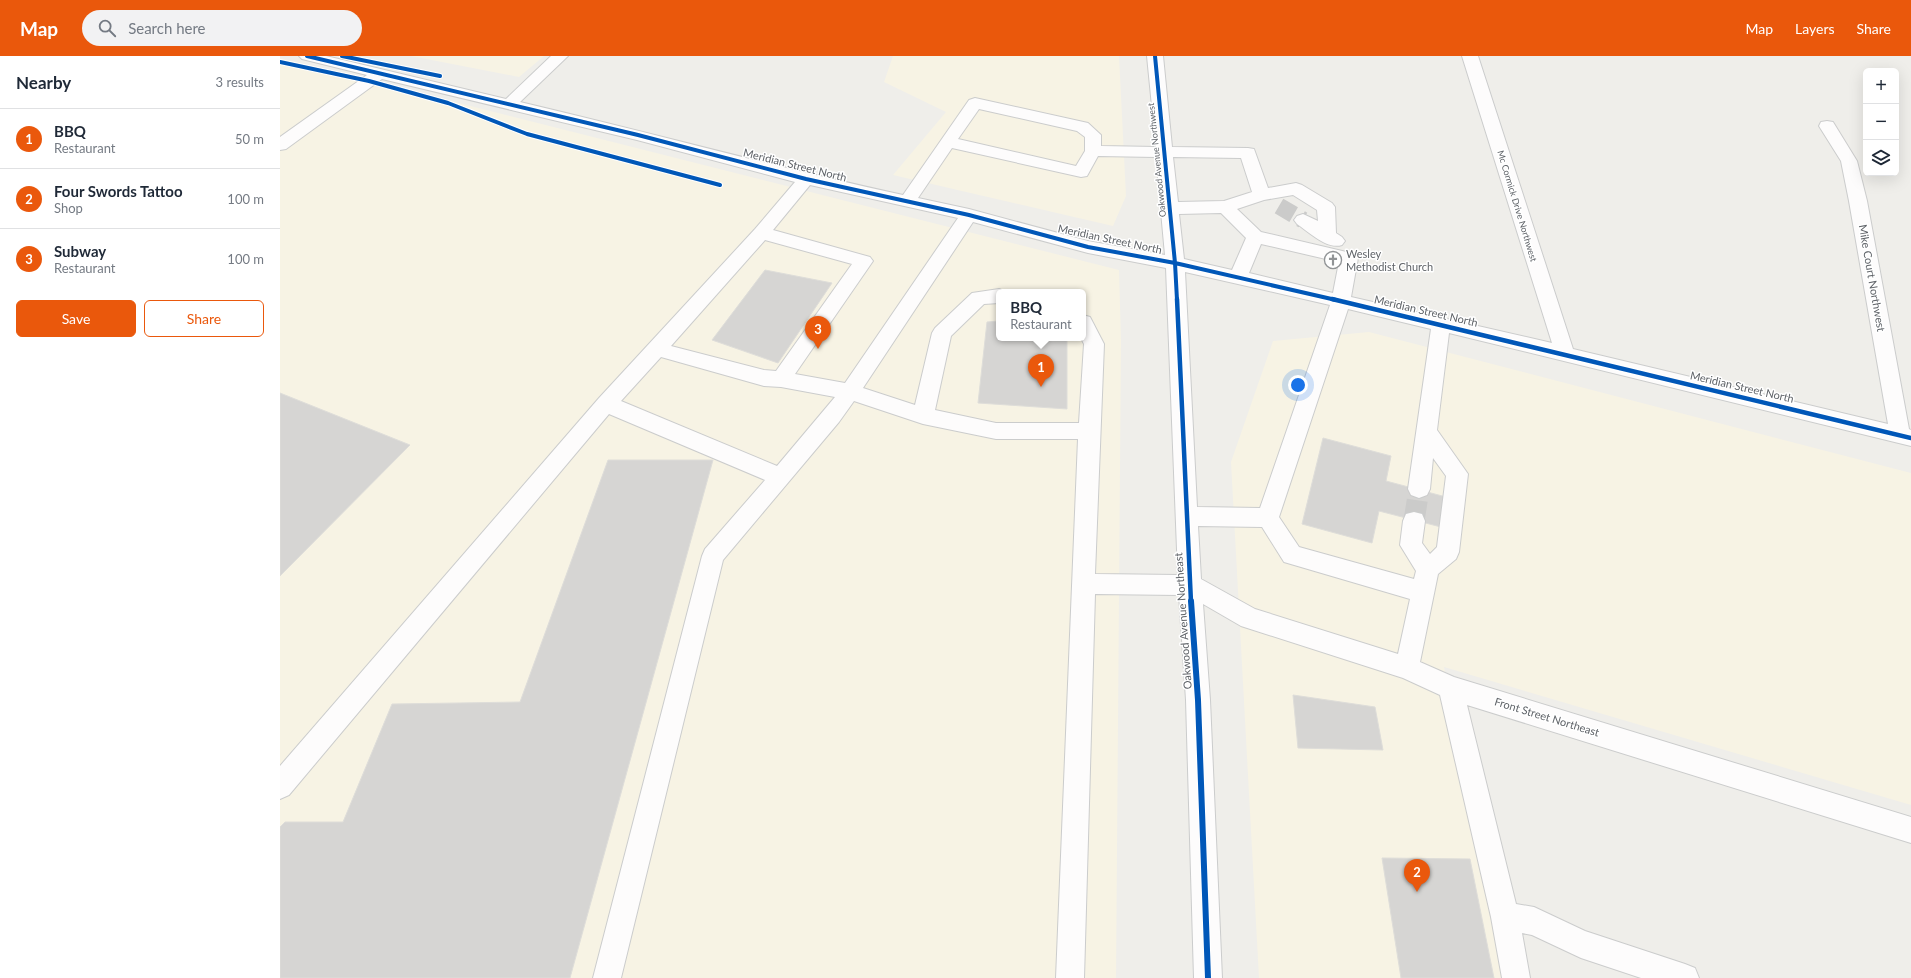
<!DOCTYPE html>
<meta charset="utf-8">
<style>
:root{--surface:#fff;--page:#f2f2f3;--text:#1f2937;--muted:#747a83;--line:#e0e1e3;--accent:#ea580c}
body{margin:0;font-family:Lato,sans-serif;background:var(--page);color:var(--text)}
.controls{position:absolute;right:12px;top:12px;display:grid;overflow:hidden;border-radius:6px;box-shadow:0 4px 16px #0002}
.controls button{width:36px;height:36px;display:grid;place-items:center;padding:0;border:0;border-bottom:1px solid var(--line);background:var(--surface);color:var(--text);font:20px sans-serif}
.you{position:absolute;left:1018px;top:329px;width:14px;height:14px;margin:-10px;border:3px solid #fff;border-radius:50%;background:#1a73e8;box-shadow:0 0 0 6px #1a73e833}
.badge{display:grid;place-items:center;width:26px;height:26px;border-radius:50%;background:var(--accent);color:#fff;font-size:13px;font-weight:700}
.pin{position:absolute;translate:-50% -33px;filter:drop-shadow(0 1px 2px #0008)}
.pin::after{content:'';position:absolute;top:21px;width:14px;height:12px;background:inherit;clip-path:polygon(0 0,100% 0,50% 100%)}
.popup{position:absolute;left:716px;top:233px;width:90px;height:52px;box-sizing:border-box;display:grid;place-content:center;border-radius:6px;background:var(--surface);filter:drop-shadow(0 1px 3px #0005);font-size:13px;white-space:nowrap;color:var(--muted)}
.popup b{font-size:15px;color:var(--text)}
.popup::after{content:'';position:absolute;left:50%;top:100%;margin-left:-8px;border:8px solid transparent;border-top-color:var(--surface)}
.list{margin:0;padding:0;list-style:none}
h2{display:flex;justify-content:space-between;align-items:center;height:52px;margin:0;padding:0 16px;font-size:17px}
h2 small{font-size:13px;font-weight:400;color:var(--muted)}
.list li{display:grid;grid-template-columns:26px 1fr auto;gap:12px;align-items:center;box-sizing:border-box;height:60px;padding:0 16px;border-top:1px solid var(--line)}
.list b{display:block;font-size:15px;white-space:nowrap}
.list p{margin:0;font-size:13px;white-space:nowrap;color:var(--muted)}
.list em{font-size:13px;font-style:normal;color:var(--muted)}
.actions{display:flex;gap:8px;padding:12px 16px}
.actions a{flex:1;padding:9px 0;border:1px solid var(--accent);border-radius:6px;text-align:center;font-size:14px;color:var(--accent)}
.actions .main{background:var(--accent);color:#fff}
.icon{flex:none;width:22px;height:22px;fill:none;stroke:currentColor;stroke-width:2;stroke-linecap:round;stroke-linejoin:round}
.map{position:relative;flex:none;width:1631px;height:922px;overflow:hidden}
header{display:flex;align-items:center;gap:24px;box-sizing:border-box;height:56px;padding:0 20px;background:var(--accent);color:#fff}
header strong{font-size:19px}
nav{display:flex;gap:22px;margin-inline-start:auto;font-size:14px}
.search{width:280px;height:36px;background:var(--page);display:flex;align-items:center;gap:10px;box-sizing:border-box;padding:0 14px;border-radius:22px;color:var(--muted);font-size:15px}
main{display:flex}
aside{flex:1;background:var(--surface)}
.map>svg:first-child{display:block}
.commercial{fill:#f7f3e4;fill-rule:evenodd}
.building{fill:#d6d5d3;stroke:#deddd9}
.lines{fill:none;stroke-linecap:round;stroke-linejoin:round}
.minor-tunnel-far1{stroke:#cbcbca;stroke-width:17;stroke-dasharray:17 8;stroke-linecap:butt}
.minor-tunnel{stroke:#cbcbca;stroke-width:21;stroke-dasharray:21 10;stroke-linecap:butt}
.minor-casing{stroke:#cbcccc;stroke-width:2}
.minor{fill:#fdfcfc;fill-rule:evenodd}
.cycleway-far2-casing{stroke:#fff;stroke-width:6}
.cycleway-far1-casing{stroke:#fff;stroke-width:7}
.cycleway-casing{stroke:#fff;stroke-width:8}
.cycleway-far2{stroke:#0057b8;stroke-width:4}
.cycleway-far1{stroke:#0057b8;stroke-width:4.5}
.cycleway{stroke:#0057b8;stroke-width:6}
.labels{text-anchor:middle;stroke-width:3;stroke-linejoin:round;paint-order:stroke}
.far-street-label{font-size:9px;fill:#5f6368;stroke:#fff}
.street-label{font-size:11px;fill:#5f6368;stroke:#fff}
.poi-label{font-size:11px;fill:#5f6368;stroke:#fff;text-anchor:start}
</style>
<header>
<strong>Map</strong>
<div class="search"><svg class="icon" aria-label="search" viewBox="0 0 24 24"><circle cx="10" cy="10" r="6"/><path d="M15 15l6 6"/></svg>Search here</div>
<nav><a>Map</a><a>Layers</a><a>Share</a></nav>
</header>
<main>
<aside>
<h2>Nearby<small>3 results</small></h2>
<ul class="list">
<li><span class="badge">1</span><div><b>BBQ</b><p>Restaurant</p></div><em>50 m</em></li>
<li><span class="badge">2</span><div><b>Four Swords Tattoo</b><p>Shop</p></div><em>100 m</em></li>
<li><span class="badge">3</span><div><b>Subway</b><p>Restaurant</p></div><em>100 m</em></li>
</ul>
<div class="actions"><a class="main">Save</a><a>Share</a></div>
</aside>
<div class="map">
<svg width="1631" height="922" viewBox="0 0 1631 922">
<rect width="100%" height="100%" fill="#efeeea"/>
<path class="commercial" d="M131,0h133l-25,21z
M613,0h226l7,140 -13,30 -220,-51 53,-63 -62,-30z
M0,2l839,212 2,71 -5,637h-836zM719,236h84v46h-84z
M1089,276l542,141v332l-467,-138 63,311h-248l-28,-516 42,-121z"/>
<path class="building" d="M485,214l67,13 -54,80 -66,-23z
M719,265v17h68v71l-89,-6 9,-81z
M0,337l130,52 -130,131z
M1043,382l68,18 -5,25 60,16 -5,30 -62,-16 -7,32 -70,-19z
M328,404h105l-143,518h-290v-151l5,-5h58l49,-118 128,-2z
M1013,639l82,12 8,43 -85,-2z
M1102,802l88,1 24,119h-93z"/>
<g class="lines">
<path class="minor-tunnel-far1" d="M999,150l24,14"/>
<path class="minor-tunnel" d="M1134,465l5,-32"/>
<g class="minor-casing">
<path id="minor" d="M19,0h27l180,43 45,-43h17l-48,46c128,30 254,65 383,93l66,-95 6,-2 113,25 13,12v11l55,1 -9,-91h16l9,91 76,1 6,1 14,39 28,-5 6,2 30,18 3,4 1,26 6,4 3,4 -3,4c-15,5 -33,-13 -45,-21l-3,-4 3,-4 6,-2 15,7 -1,-11 -24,-15 -29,5 -27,9 24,23 94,22 3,4 -7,39 201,46 -90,-287h16l95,293 315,75 -39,-223 -8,-40 -22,-35 2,-4 6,-1 6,1 24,39 10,40 42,228 2,1v16l-462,-113 -12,97 31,44 -9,78 -3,7 -18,15 -18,88 34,15 457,140v26l-444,-138 49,199 18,3 51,24 100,33 10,4 4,10h-58l-60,-20 -49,-23 -10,-2 8,45h-28l-11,-61 -51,-222 -37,-17 -162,-52 -38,-22 7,96 12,278h-28l-8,-278 -7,-105 -84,-1 -11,384h-28l22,-539h-82l-73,-15 -69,-23 -15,21 -116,138 -102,418h-28l109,-422 3,-7 60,-69 -156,-66 -320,381 -9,4v-33l319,-368 156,-169 40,-47 -158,-42 -255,-61 -96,70 -6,1v-13l87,-62 -65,-16zM699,53l98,22 8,6v14l-9,15 -118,-27zM672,92l129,29 6,-1 11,-20 58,1 9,98 -77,-14 -119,-32 -51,-11zM893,101l68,1 11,34 -28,9 -46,1zM530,129l148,33 -113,165 -50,-9 78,-113 -3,-4 -97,-27zM941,157l25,25 -14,32 -48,-11 -5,-45zM693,166l115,31 78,15 12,307 -83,-1 9,-230 -14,-27 -7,-2v23h-2l3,6 -5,79h-83l-61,-13 16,-74 33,-32 15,-1v-11h7l-7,-3 -27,4 -37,35 -3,5 -17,72 -52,-17zM485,184l87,24 -76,107 -12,-1 -93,-24zM981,188l78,18 -6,31 -84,-20zM905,216l145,33 -70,203 -63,-1zM1068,253l83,20 -23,160 3,6 8,3 8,-3 3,-6 3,-31 13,18 -9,71 -7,7 -8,-11 3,-22 -3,-7 -8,-2 -8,2 -3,7 -3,24 16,26 -2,8 -115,-32 -20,-30zM381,301l103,29 17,1 54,10 -58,69 -156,-65zM918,470l64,1 22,35 126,37 -12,55 -143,-45 -54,-30z"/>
</g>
<use href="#minor" class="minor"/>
<g class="cycleway-far2-casing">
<path id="cycleway-far2" d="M27,0l331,79 168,44 163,36 119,32 87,16 161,37
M62,0l98,20
M875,0l20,207 2,37
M0,6l89,19 79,22 79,31 193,51"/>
</g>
<g class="cycleway-far1-casing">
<path id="cycleway-far1" d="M897,243l14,303
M1052,243l579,139"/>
</g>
<g class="cycleway-casing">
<path id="cycleway" d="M911,545l7,99 10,278"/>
</g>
<use href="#cycleway-far2" class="cycleway-far2"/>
<use href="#cycleway-far1" class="cycleway-far1"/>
<use href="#cycleway" class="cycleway"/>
</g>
<defs>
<g id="church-ring" transform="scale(0.9)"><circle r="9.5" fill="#fff" stroke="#919496" stroke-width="1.5"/><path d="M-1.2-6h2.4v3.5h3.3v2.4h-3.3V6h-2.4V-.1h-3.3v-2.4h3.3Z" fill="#919496"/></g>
</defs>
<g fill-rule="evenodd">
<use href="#church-ring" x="1053" y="204"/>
</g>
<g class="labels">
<g class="far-street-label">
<text transform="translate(877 104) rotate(-96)" y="3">Oakwood Avenue Northwest</text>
<text transform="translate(1237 150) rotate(73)" y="3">Mc Cormick Drive Northwest</text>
</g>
<g class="street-label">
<text transform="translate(515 109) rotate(14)" y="4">Meridian Street North</text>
<text transform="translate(830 183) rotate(12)" y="4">Meridian Street North</text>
<text transform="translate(1592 222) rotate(80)" y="4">Mike Court Northwest</text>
<text transform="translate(1146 255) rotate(13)" y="4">Meridian Street North</text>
<text transform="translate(1462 331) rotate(13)" y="4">Meridian Street North</text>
<text transform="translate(903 565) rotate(-94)" y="4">Oakwood Avenue Northeast</text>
<text transform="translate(1267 661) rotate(17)" y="4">Front Street Northeast</text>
</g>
<g class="poi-label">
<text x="1066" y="202">Wesley<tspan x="1066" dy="13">Methodist Church</tspan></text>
</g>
</g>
</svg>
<div class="controls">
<button>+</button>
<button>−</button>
<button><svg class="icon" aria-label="layers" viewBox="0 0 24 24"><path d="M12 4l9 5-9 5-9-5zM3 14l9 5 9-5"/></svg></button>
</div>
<div class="you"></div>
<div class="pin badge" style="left:761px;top:331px">1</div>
<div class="popup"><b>BBQ</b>Restaurant</div>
<div class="pin badge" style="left:1137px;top:836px">2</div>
<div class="pin badge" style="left:538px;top:293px">3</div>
</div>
</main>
